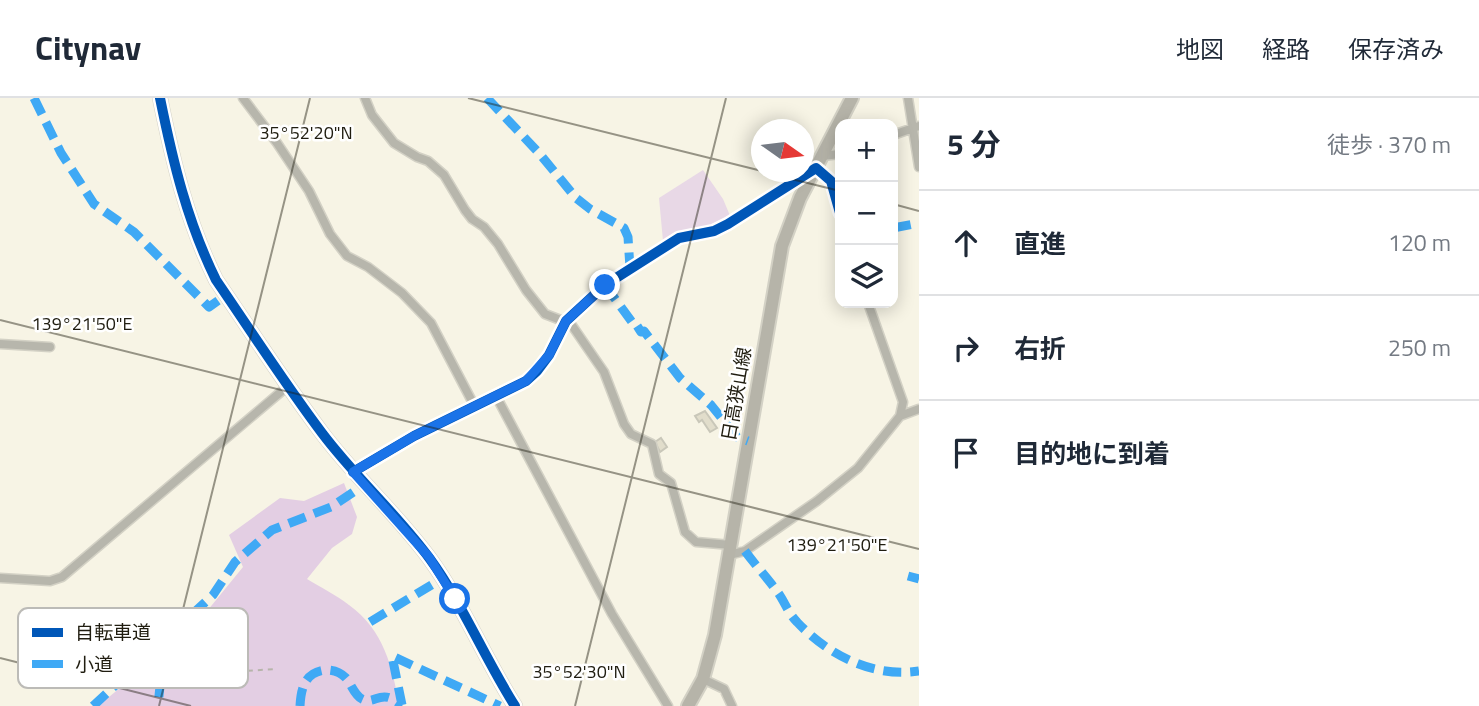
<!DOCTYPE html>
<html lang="ja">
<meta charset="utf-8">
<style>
:root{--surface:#fff;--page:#f2f2f3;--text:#1f2937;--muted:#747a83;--line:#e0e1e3}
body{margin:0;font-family:"Titillium Web","Noto Sans JP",sans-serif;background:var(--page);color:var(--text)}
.controls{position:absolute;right:21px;top:21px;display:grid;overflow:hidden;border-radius:14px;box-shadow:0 4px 18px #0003}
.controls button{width:63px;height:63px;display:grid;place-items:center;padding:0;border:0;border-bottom:2px solid var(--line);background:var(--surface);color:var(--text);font:35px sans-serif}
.compass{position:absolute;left:751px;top:21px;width:63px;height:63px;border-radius:50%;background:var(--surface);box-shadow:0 4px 18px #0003;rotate:104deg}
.stop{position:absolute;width:21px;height:21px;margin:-16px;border:5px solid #1a73e8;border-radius:50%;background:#fff}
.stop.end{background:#1a73e8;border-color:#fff;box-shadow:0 2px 7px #0008}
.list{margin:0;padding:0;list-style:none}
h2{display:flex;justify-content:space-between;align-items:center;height:91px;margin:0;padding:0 28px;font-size:30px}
h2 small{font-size:23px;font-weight:400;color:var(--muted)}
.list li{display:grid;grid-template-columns:46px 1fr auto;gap:21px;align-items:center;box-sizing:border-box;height:105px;padding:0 28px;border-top:2px solid var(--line)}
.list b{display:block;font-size:26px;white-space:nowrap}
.list em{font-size:23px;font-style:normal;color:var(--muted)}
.icon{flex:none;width:38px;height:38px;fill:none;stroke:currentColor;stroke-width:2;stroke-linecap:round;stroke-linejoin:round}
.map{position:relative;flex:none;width:919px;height:608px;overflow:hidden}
header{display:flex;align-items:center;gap:42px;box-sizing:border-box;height:98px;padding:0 35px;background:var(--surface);border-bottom:2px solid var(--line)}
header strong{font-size:33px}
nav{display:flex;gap:38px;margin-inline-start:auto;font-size:24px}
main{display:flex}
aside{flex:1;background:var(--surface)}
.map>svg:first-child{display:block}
.green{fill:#e8d8e6}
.forest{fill:#e3cee3}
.building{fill:#e1ddcb;stroke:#c9c7b9;stroke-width:2}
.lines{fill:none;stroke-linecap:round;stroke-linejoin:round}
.street-casing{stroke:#d3d1c5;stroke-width:11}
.secondary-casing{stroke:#d3d1c5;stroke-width:16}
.path{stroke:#b6b4aa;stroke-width:2;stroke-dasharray:5 5;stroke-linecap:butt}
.street{stroke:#b7b6ac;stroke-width:8}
.secondary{stroke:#b6b4a9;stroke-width:12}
.quiet{stroke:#3fa9f5;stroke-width:9;stroke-dasharray:18 9;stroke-linecap:butt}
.cycleway-casing{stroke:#fff;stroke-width:15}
.cycleway{stroke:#0057b8;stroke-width:10}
.route{stroke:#1a73e8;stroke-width:9}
.ticks{fill:none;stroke:#201d10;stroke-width:2;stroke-opacity:0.45}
.labels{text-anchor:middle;stroke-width:5;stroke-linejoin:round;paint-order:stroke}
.street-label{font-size:19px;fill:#201d10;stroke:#fff}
.key{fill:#fff;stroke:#bcbbb7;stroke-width:2}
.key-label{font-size:19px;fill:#201d10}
.ticks-label{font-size:18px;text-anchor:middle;fill:#201d10;stroke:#fff;stroke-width:5;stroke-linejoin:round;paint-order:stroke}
</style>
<header>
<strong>Citynav</strong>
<nav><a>地図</a><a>経路</a><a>保存済み</a></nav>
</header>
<main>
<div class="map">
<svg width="919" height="608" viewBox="0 0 919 608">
<rect width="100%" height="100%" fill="#f7f4e5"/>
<path class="green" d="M703,72l20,29 8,19c-22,12 -46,11 -68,23l-4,-43z"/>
<path class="forest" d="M344,385l13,34 -5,17 -20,14 -25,31c13,8 29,16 42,26 34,24 44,62 50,101h-301l96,-79 49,-60 -14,-32 51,-37 24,3z"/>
<path class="building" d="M705,313l12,17 -7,4 -8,-12 -3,2 -4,-6z
M661,340l6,9 -7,5 -5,-10z"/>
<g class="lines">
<g class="street-casing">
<path id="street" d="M243,0l34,45 32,48 21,43 17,22 21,11 34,26 29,30 44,84
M365,0l7,17 22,28 23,14 11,4 16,14 21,35 7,9 12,8 14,17 28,46 19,24 26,10 33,48 20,52 7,10 21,10 7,30 12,9 14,49 11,10 35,3
M908,0l11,69
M893,37l26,-9
M822,58l18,-2
M0,246l50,3
M496,298l116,218 56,92
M900,318l19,-7
M353,374l61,-36 112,-55 11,-10 12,-16 17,-34 39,-36 74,-47 35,-7 14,-7 88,-56 15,13 9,32
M729,457l16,-4 72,-50 41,-33 42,-52 3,-14 -35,-99
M0,480l50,3 12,-4 227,-192
M703,581l21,10 8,17"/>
</g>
<g class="secondary-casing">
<path id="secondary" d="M160,0c13,64 27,123 56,182 35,51 69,104 106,153 33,44 75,81 108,126 32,44 55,100 85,147
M688,608l15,-27 12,-44 67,-389 18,-48 52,-100"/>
</g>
<path class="path" d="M158,578l119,-7"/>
<use href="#street" class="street"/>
<use href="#secondary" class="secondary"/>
<path class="quiet" d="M34,0l27,55 33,51 40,28 75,75 17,-12
M487,0l52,55 37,45 14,11 34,19 4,9 2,31
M893,130l26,-5
M605,187l27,37 2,-1 7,11 3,-1 36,47 31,27 26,32 11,4
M745,453c11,15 24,29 34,43 6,9 10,20 18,28 31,33 76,56 122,49
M908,478l11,3
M370,524l73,-44
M149,556l11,32 -2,20
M402,607l-10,-49 108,50
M93,608l120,-111 22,-33 37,-32 59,-23 33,-22
M300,608c1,-18 5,-34 26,-36 7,0 14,2 20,8 6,7 8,17 16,21 14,7 18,-13 40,7"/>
<g class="cycleway-casing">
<path id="cycleway" d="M160,0c13,64 27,123 56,182 35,51 69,104 106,153 33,44 75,81 108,126 32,44 55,100 85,147
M353,374l61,-36 112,-55 11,-10 12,-16 17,-34 39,-36 74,-47 35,-7 14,-7 88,-56 15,13 9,32"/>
</g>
<use href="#cycleway" class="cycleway"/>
</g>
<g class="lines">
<path class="route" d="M455,501l-26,-42 -76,-85 61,-36 112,-55 23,-26 17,-34 39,-36"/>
</g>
<path class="ticks" d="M468,0l294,73M763,74l77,19M893,106l26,7M0,222l919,229M0,560l191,48M159,608l151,-608M575,608l151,-608"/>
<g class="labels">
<g class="street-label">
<text transform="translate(736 296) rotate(-80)" y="7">日高狭山線</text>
</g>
</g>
<rect x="18" y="510" width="230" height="80" rx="10" class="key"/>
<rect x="32" y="530" width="31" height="9" fill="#0057b8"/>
<rect x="32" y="562" width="31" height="8" fill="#3fa9f5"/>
<g class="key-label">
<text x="75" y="541">自転車道</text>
<text x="75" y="573">小道</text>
</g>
<g class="ticks-label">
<text x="306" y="41">35°52'20"N</text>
<text x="82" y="232">139°21'50"E</text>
<text x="837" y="453">139°21'50"E</text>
<text x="579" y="580">35°52'30"N</text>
</g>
</svg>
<div class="controls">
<button>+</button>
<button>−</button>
<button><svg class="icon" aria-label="layers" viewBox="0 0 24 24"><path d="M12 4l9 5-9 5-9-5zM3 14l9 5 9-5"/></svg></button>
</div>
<svg class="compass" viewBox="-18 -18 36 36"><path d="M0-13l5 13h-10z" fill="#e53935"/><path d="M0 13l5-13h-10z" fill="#747a83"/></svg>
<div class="stop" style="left:455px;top:501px"></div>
<div class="stop end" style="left:605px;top:187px"></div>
</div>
<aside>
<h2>5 分<small>徒歩 · 370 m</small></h2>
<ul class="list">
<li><svg class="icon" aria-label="ahead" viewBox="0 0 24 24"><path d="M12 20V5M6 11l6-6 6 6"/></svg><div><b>直進</b></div><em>120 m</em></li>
<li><svg class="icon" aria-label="right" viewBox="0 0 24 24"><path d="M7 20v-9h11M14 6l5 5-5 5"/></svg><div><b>右折</b></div><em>250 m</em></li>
<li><svg class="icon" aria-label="arrive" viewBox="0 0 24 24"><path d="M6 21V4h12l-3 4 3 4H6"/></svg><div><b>目的地に到着</b></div></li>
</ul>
</aside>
</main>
